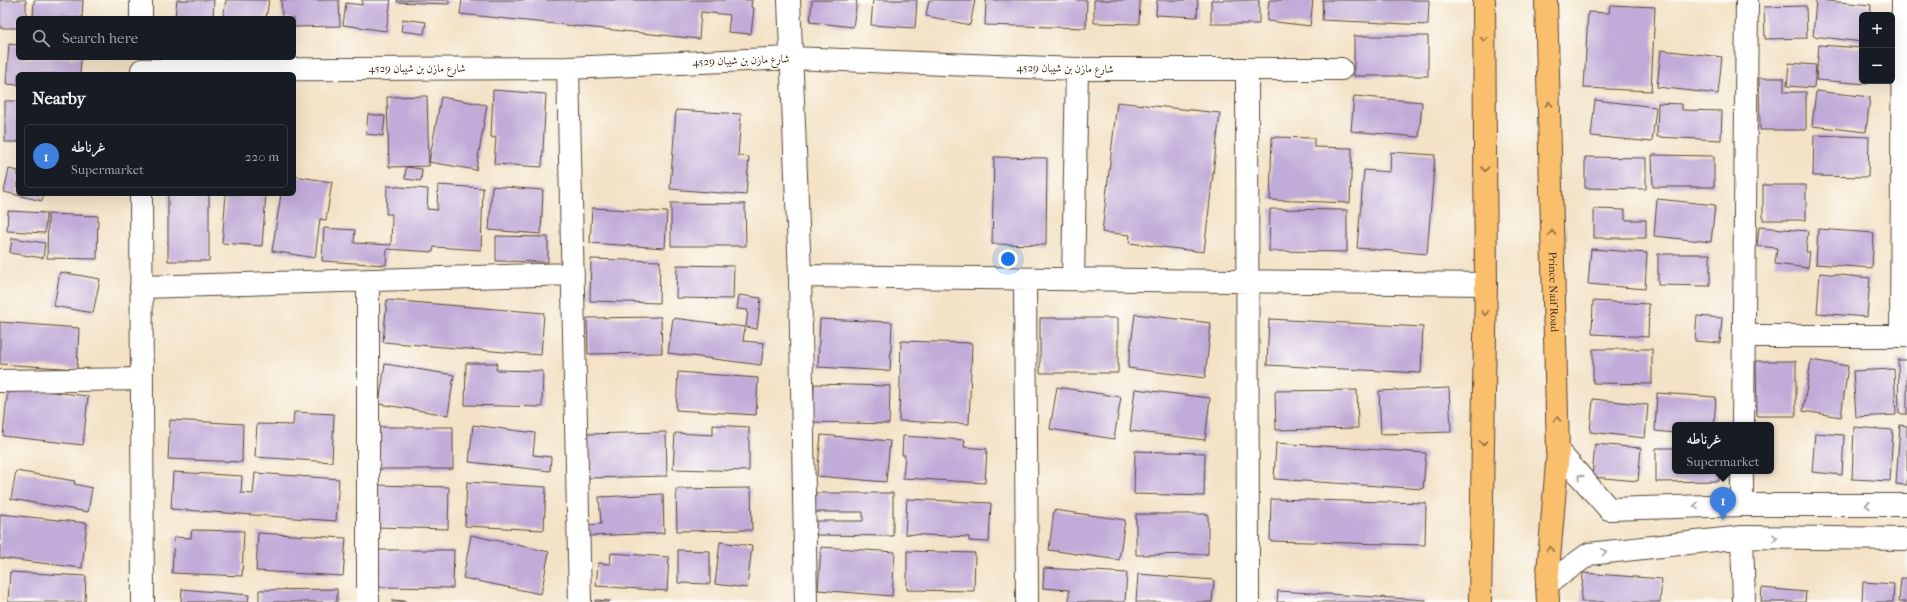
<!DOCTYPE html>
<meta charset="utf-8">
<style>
:root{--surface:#171b24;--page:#20242c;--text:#f1f3f6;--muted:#9ea1a6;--line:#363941;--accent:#7c3aed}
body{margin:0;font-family:"IM FELL French Canon",Amiri,serif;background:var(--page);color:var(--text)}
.controls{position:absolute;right:12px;top:12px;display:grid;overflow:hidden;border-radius:6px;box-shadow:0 4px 16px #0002}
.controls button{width:36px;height:36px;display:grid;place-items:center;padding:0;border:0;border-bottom:1px solid var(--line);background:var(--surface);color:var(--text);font:20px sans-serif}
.you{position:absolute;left:1008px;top:259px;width:14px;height:14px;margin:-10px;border:3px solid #fff;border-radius:50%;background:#1a73e8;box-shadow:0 0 0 6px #1a73e833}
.badge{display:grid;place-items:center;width:26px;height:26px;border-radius:50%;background:var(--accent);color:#fff;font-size:13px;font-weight:700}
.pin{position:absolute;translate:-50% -33px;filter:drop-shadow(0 1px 2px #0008)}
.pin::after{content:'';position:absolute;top:21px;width:14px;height:12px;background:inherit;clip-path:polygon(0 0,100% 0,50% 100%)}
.popup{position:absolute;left:1672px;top:422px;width:102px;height:52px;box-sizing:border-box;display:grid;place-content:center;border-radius:6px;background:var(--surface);filter:drop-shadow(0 1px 3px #0005);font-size:13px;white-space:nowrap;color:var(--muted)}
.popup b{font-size:15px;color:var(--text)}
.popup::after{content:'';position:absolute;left:50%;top:100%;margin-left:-8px;border:8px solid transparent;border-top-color:var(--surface)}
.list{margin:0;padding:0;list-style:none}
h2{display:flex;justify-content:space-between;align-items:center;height:52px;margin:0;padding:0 16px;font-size:17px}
h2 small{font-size:13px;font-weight:400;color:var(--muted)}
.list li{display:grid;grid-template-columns:26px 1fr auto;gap:12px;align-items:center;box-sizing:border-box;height:64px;margin:0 8px 8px;padding:0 8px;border:1px solid var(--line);border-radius:6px}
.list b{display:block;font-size:15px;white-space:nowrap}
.list p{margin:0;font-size:13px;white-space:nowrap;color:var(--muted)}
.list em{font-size:13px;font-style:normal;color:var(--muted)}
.icon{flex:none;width:22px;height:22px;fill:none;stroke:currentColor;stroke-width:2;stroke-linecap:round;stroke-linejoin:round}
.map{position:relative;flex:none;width:1907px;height:602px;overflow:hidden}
.search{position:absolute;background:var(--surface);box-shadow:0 4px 16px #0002;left:16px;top:16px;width:280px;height:44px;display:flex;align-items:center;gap:10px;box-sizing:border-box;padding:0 14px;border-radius:6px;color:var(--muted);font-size:15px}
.panel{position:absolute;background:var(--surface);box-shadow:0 4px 16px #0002;left:16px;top:72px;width:280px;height:124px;border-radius:6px}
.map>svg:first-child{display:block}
.building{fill:#c1abd8}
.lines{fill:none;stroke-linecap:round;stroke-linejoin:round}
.minor-casing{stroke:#574637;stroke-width:24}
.major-casing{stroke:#574637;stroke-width:24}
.minor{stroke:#fff;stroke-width:22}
.major{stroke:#f9bf6d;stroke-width:22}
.oneway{stroke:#906d42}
.oneway2{stroke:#a79f9a}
.labels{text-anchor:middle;stroke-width:3.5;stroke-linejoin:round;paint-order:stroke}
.street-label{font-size:11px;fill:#3b2a1e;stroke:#fdfcf7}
</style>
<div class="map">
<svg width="1907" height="602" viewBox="0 0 1907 602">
<rect width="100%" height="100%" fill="#fdfcf7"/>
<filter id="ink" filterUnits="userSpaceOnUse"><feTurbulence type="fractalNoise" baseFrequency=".025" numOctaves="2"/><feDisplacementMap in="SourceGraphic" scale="8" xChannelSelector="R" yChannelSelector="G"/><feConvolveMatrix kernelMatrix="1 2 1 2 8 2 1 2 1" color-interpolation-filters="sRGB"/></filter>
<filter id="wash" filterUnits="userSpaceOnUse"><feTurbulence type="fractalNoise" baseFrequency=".012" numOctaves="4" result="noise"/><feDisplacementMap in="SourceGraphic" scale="16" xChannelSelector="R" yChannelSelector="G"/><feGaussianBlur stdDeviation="0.9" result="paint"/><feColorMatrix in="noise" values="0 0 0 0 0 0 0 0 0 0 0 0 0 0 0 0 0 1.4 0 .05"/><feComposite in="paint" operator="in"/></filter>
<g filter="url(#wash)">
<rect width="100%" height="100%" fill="#f3e2c6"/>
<g id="blocks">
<path class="building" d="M0,0h26v18h-8v10h-18z
M34,0h49l-1,18h-49z
M177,0h37l-1,18h-38z
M226,0h43l-3,18h-43z
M281,0h58l1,26 -46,1v-9h-12z
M362,0h29l-5,31 -43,-6 3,-22 16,2z
M397,0h52v4l-52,-2z
M462,0h290l-1,7 3,1 -3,26 -23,-2 2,-17 -29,-3 -2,27 -239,-25z
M812,0h45l-4,27 -43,-5z
M873,0h44l-2,28 -44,-3z
M929,0h46l-5,25 -44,-9z
M986,0h101l-1,28 -101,-3z
M1094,0h46l-1,24 -45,-1z
M1157,0h41l-1,17 -41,-2z
M1211,0h48v24h-48z
M1269,0h44l-3,26 -43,-5z
M1323,0h106l-1,25 -106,-5z
M1816,0l55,5 -1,10h-8v27l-49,-6z
M1610,5l45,2 -4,84 -67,-3 4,-76 21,1z
M1806,6l1,32 -42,1 -1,-32z
M403,19l23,3 -2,12 -23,-3z
M1354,36h74v40h-74z
M9,44l9,1v13h63l-1,16h-62v11l-12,-1z
M1819,45l43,3v33h6v3l-52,-4z
M1661,50l61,7 -4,37 -61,-7z
M1789,63l27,2 -2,23 -27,-2z
M1759,78h25v14h22v38h-46z
M493,90l53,4 -4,73 -48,-3 2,-26 -5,-1z
M1816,91l54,6 -4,35 -54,-6z
M427,96l2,70 -40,1 -2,-70z
M1354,96l68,6 -3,35 -68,-6z
M441,97l46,8 -11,65 -47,-8z
M1595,100l61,7 -4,35 -61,-6z
M5,101h13v41h-13z
M1117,102l103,11 -16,139 -75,-9 1,-8 -28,-3z
M1658,103l24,1v6l40,1 -1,29 -64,-3z
M676,110l65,4 -3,42 11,1 -3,38 -76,-6z
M368,114l17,2 -2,20 -17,-2z
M1814,135l55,2 -1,40 -55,-1z
M1272,137l42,1v9l38,1 -2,55 -80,-3z
M1391,152l44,3 -8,99 -70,-6 7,-78 26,2z
M1652,155l62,1v31h-61z
M994,157l53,1 -1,87 -54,-1z
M1585,157l61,1v31l-61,-1z
M406,167l16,2 -1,12 -16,-2z
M9,169l9,2v23h26l-2,7 -38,-9z
M294,176l38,6 -6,38 -6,-1 -5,39 -43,-7 9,-57h13z
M438,185l45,3 -2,62 -47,-3 -1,5 -46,-3 -1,16 -64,-4 2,-33 31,2 -1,13 37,2 1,-31h-6l1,-28 41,3 -1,20 10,1z
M1763,185h43v35h-43z
M492,186l51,4 -2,44 -52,-4z
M168,194h41v67h-41z
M226,194h40l-4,52 -40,-3z
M1657,199l58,6 -4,37 -57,-6z
M671,203l74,1 1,42h-75z
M592,208l75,4 -2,36 -75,-5z
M1270,209l77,1v42l-78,-1z
M1594,209l31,1v10h21v18h-52z
M8,211l38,2 -1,20 -38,-2z
M48,214l50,2 -1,43 -50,-1z
M1759,227l49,4 -2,21h4l-2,16 -33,-4 2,-16 -20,-2z
M1818,229l56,4 -2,35 -56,-4z
M496,236l52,1v25l-52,-1z
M12,238l33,5 -2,15 -33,-5z
M1591,249l56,4 -2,36 -57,-5z
M1658,254h52v32l-52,-1z
M591,259l69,2 -1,42 -69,-2z
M677,265l57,1 -1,33 -57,-1z
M60,272l40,7 -7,34 -39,-7z
M1820,273l50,5 -3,39 -50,-4z
M739,295l22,3 -4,31 -11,-2 2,-17 -11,-1z
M387,300l157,13 -3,42 -158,-13z
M1593,301l56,3 -1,33 -56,-3z
M1135,314l76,9 -6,55 -77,-10z
M1697,316l25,2 -2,25 -25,-2z
M661,317l1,36 -74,1 -1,-36z
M673,318l72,9 -2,14 21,2 -3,22 -93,-12z
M1040,318h78v55h-78z
M820,319l72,3 -2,49 -72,-4z
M1269,319l154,8 -2,46 -154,-8z
M0,322l79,6 -2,41 -77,-5z
M901,341l71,2 -3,81 -70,-3z
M1593,349h59v35l-59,-1z
M1811,360l37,6 -7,51 -38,-6z
M1898,360h9v54h-8z
M1756,361h40v55h-39z
M466,363h31l-1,7 47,1 -1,36 -77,-2z
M385,364l69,11 -6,40 -69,-11z
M1894,369l2,46 -40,2 -3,-46z
M678,372l80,6 -2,37 -80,-5z
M814,384l76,2 -1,38 -76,-2z
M8,387l80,9 -5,49 -80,-9z
M1057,387l64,10 -7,42 -64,-10z
M1449,388l2,44 -70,2 -2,-43z
M1135,389l75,9 -5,42 -75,-9z
M1357,390l1,38 -82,2 -1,-39z
M1657,393l59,4 -2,28h-39v8l-20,-2z
M1593,399l55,6 -3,33 -55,-6z
M294,412l40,2 -2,48 -77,-5 2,-33 36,1z
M170,420l73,4 -1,38 -74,-3z
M473,425l62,8 -2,22 18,2 -1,14 -81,-9z
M713,425l36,2v44l-76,-2 2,-36 38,2z
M1900,425l7,1v59l-11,-1z
M374,427h79v42h-79z
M1854,427l39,3 -3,51 -38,-2z
M666,432l1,44 -79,2 -1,-44z
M1815,433l29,2 -2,40 -30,-3z
M821,435l69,6 -4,41 -69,-6z
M903,436l62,4 -1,7 23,2 -2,34 -82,-5 2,-23h-3z
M1276,443l150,10 -3,36 -149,-10z
M1595,444l46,4 -3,33 -46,-4z
M1656,448h19v23h44v10l-63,1z
M1135,451l70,2 -1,43 -70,-2z
M16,471l59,10 -1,3 18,4 -4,24 -77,-13z
M173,472l69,4 -1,17 12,1 2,-21 84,6 -3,42 -165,-12z
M467,482l79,5 -2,43 -79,-4z
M377,485l72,2 -1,42 -72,-2z
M751,488l1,42 -75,1 -1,-42z
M813,493h80v43l-77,-1v-14h47v-9h-50z
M663,494l1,39 -76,3v-11l13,-1 -2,-27z
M907,499l84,4 -2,39 -20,-1v-4l-64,-3z
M1271,499l155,4 -1,42 -155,-4z
M1054,510l71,10 -6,40 -70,-10z
M0,514l87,9 -5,45 -82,-10z
M1136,514h72v40l-72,1z
M192,530l52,1 -2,45 -70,-3 2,-36 17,1z
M258,533l88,5 -3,38 -87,-5z
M471,535l78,17 -8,42 -78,-16z
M720,542l32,4 -5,42 -32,-4z
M821,547l74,5 -3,44 -74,-6z
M377,550h77l-1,38 -77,-1z
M678,550l32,1v33l-32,-1z
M907,551l68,2 -1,38 -67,-1z
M611,553l58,4 -2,34 -71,-5 2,-23 12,1z
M1044,568l83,5 -2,29h-56v-12l-26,-2z
M10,572l76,4 -1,26h-77z
M1583,573l79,6 -2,23h-79z
M1138,574l76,6 -2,22h-76z
M1901,578h6v24h-8z
M1863,582l31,2 -1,18h-31z
M1762,588l44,4 -1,10h-44z
M182,589l67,6 -1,7h-67z
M337,589v13h-78v-12z
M1278,591l148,9v2h-149z
M392,600l14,1v1h-14z
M595,600l15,1 -1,1h-14z"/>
</g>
</g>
<g filter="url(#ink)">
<use href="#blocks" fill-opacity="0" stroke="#574637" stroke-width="1"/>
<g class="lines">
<g class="minor-casing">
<path id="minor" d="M141,0v18
M789,0l11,276 6,326
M568,68l12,534
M1247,69l1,533
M142,70l426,-2 223,-10 286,11h264
M141,194l2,408
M800,276l686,8
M1025,279l2,323
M1073,279l4,-210
M368,280v322
M141,287l432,-13
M1744,336h163
M1901,336l2,-336
M0,381l142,-2
M1743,425l4,-425
M1558,451l51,58 133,-4h165
M1742,505v-34
M1742,537l2,65
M1547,584l42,-30 153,-17 165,2"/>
</g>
<g class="major-casing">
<g id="major">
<path id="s1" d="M1546,0l12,451 -11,133 1,18"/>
<path d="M1480,602l6,-318 -2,-284"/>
</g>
</g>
<use href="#minor" class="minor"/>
<use href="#major" class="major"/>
</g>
<defs><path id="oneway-chevron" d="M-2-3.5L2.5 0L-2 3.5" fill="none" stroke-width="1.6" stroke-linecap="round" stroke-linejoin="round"/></defs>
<g class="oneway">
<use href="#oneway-chevron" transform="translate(1484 39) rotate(90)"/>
<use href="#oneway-chevron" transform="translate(1549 104) rotate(-91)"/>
<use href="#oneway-chevron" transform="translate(1485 169) rotate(90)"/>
<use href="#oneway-chevron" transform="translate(1552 233) rotate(-91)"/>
<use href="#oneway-chevron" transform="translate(1485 313) rotate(91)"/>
<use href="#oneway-chevron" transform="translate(1557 419) rotate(-91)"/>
<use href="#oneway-chevron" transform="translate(1483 443) rotate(91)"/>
<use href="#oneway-chevron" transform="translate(1550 549) rotate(-86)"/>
</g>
<g class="oneway2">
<use href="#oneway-chevron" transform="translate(1580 477) rotate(-132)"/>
<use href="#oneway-chevron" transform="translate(1868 505) rotate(-180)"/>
<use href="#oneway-chevron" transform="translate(1696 506) rotate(179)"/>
<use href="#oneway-chevron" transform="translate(1775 538) rotate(1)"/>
<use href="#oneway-chevron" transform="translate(1604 552) rotate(-6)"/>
</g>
</g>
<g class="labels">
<g class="street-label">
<text transform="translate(741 60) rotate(-2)" y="4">شارع مازن بن شيبان 4529</text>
<text x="417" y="72">شارع مازن بن شيبان 4529</text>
<text transform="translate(1065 68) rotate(1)" y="4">شارع مازن بن شيبان 4529</text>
<text dy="4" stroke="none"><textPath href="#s1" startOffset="292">Prince Naif Road</textPath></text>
</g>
</g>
</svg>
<div class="controls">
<button>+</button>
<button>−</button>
</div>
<div class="you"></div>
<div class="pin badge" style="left:1723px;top:520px;background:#3f7fe0">1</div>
<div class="popup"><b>غرناطه</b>Supermarket</div>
<div class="search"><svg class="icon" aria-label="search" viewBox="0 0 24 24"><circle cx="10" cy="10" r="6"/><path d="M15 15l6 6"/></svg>Search here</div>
<section class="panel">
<h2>Nearby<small></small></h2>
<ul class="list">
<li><span class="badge" style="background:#3f7fe0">1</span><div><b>غرناطه</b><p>Supermarket</p></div><em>220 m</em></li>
</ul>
</section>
</div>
